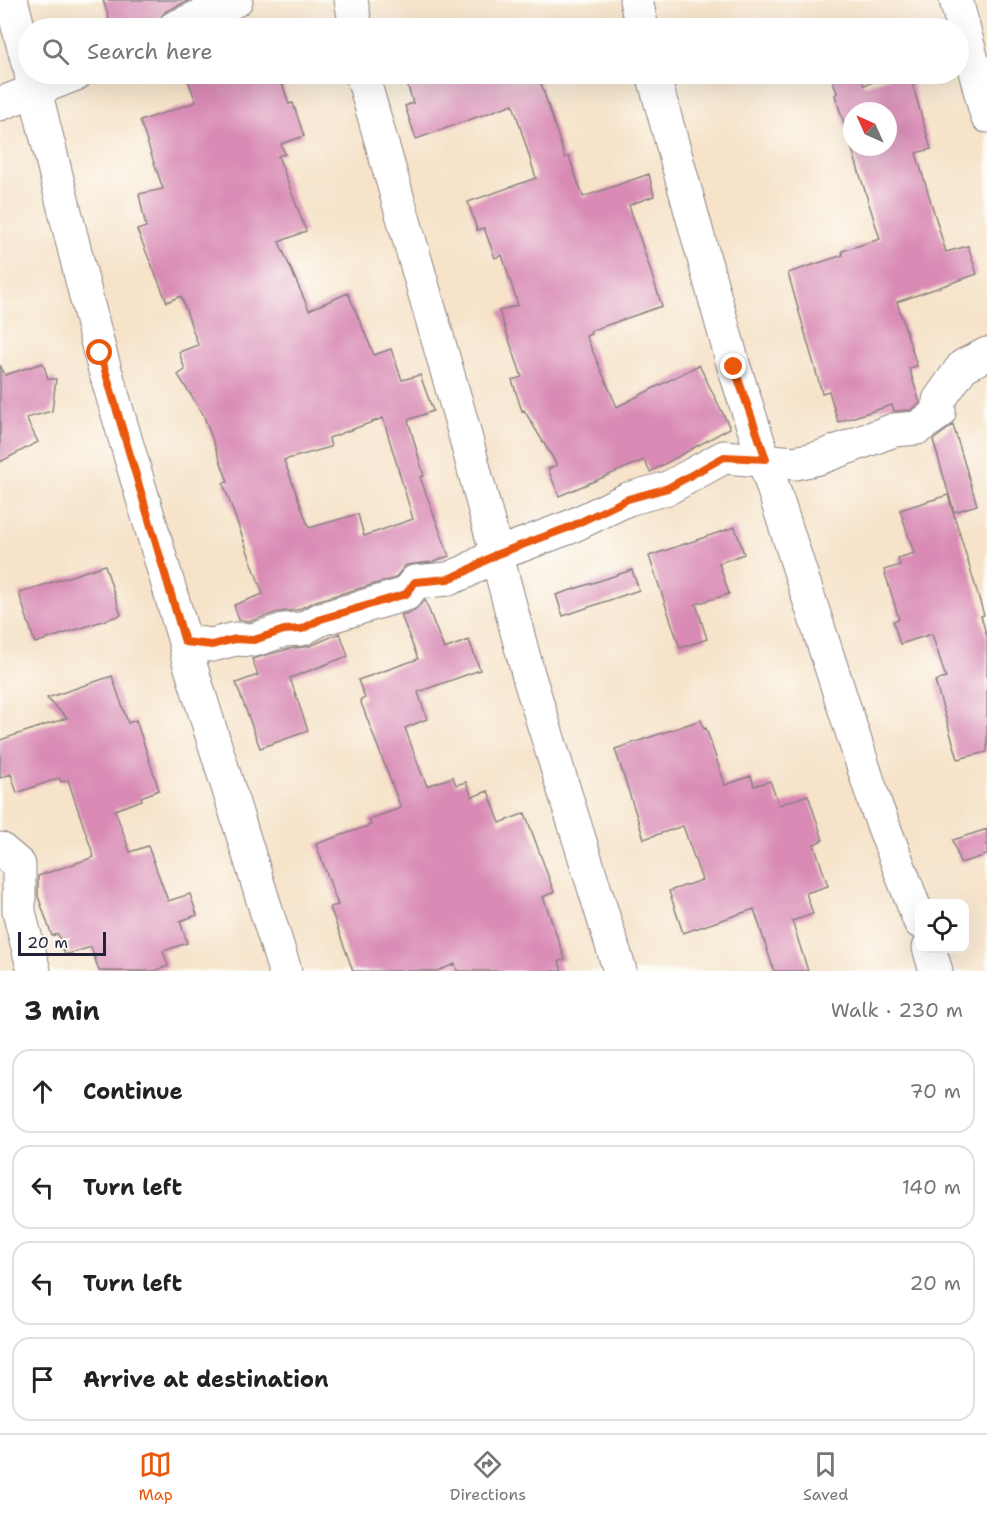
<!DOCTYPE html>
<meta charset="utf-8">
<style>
:root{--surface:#fff;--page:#f2f2f2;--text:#222;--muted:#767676;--line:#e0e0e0;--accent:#ea580c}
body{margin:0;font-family:"Shantell Sans",sans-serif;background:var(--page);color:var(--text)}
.controls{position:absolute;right:18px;bottom:18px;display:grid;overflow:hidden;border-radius:12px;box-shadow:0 6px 24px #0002}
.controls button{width:54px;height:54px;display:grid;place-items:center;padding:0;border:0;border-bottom:2px solid var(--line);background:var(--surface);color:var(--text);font:30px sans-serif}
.compass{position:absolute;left:843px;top:102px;width:54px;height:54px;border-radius:50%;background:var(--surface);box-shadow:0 6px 24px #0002;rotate:315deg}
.scale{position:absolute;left:18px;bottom:15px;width:88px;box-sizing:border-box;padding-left:6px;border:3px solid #22223b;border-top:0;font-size:16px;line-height:21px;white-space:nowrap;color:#22223b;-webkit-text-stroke:4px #fdfcf7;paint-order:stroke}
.stop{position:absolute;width:18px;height:18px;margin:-14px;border:4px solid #ea580c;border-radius:50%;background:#fff}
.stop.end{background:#ea580c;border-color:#fff;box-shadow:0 2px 6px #0008}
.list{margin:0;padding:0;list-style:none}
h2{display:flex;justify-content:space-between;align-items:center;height:78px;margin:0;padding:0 24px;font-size:26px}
h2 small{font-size:20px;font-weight:400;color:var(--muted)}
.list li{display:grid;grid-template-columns:39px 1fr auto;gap:18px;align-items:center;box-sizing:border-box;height:84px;margin:0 12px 12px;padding:0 12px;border:2px solid var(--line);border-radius:18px}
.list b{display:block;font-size:22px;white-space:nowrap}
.list em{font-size:20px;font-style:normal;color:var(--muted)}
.icon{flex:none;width:33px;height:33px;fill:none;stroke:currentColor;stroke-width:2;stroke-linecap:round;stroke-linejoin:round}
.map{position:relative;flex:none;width:987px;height:971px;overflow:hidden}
.search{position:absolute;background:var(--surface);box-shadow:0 6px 24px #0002;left:18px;right:18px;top:18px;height:66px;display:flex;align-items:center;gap:15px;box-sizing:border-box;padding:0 21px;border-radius:33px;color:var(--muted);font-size:22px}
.sheet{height:462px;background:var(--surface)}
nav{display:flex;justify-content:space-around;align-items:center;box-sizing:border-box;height:84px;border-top:2px solid var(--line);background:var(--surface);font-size:16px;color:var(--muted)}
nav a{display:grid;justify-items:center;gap:3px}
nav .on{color:var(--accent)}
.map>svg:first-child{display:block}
.building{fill:#d98bb5;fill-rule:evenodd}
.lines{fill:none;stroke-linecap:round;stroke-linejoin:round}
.minor-casing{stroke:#8c8282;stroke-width:35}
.minor{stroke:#fff;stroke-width:33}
.route{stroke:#ea580c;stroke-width:8}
</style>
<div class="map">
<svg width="987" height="971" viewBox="0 0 987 971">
<rect width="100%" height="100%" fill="#fdfcf7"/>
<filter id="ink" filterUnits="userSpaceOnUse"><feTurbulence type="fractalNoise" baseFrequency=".0167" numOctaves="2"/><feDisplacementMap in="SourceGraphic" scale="12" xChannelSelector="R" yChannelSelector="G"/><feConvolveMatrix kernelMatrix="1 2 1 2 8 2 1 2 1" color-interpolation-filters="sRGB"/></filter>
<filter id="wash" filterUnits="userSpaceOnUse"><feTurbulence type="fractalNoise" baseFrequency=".008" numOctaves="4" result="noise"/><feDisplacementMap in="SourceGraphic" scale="24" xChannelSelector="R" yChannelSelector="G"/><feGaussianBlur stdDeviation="1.35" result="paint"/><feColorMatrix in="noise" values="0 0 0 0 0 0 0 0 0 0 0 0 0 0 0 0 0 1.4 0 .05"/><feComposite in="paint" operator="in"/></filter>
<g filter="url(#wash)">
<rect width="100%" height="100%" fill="#f6e3c9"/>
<g id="blocks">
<path class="building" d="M103,0h87l-24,11 -9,11 -19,6h-26z
M186,74h93l10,30 4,-1 11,33 -23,8 4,10 -7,2 28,75 -27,11 30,68 39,-17 26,62 17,-6 11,31 18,-5 13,36 -25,9 16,56 -4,1 29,79 -17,6 -26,3 -11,13 -79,23 -19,9 -19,2 -27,9 -12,-1 -5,-15 29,-11 -40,-111 5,-1 -25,-68 -25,-39 7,-5 -6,-18 19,-7 -17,-49 -14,6 -30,-72 9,-3 -7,-33 24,-5 -23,-68 56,-19zM383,418l30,101 -49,17 -6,-22 -49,14 -25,-68 47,-13 -2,-9z
M404,74h134l27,84 4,-2 14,41 66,-23 5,22 -25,9 33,101 -72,25 1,3 -5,2 31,71 82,-42 31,63 -80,44 -6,-12 -85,36 -11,-27 9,-4 -33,-55 -2,1 -10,-31 10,-3 -23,-66 19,-6 -16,-50 -7,3 -11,-30 -7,2 -9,-28 68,-24 -23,-74 -97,35 -11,-33 8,-3z
M831,74h29l4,11 31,-10 2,5 13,-4 21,73 -15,4 30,99 22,-6 9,28 -80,28 20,64 -8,2 11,35 -10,7 -16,1 -2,-6 -54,17 -9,-31 -7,2 -34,-120 55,-18 -1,-4 38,-12 -45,-144 2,-2zM852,111h36v36h-36z
M43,363l5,16h8l-4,32 -26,7 12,24 -38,20v-97l5,10z
M953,425l24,80 -23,7 -21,-72z
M948,495l36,120 -3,1 6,21v115l-29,7 -23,-78 11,-3 -14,-44 -32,10 -7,-23 6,-2 -15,-49 16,-5 -2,-7 16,-5 -14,-43z
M735,527l9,27 -25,9 10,31 -33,10 11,35 -27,9 -31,-92z
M105,565l16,50 -86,28 -16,-50z
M632,570l7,20 -76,26 -7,-21z
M425,600l19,49 25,-9 11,30 -62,22 9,27 -22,9 16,44 6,14 26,-9 3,8 10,-3 6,15 16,-6 12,32 25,-10 29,79 -11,5 22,62 -6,2 3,10h-105l-2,-7 -18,7h-84l-23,-64 8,-2 -22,-61 55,-19 -2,-6 32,-11 -41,-108 5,-2 -7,-18 60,-21 -17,-44 11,-3z
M340,633l8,23 -58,22 18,53 -48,17 -24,-65 22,-8 -6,-16 36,-10 22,-3z
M112,676l16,47 8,-3 23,70 -18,7 1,3 -27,10 15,42 18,-6 20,55 22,-7 7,21 -17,6 7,22 -24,8 5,15 -14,5h-55l-8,-24 -26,8 -7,-21 -6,2 -14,-40v-20l56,-19 -26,-77 -7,2 -2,-4 -42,15 -6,-19 -11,4v-38l67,-22 -20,-20z
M701,720l3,9 2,-1 19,57 26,-9 3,10 16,-5 9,24 29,-10 15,45 -9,4 14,42 -22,7 7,21 -21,7 16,50h-34l-20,-62 -71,24 -14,-42 33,-11 -19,-54 -39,13 -29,-90z
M987,829v26l-27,8 -7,-23z"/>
</g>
</g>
<g filter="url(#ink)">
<use href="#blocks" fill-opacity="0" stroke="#8c8282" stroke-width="1.5"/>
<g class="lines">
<g class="minor-casing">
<path id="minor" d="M11,0l17,63
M351,0l5,28
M636,0l6,28
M956,0l31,116
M174,28l62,-28
M31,74l69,279 85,289 3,16 97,313
M362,74l99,346 68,257 91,294
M653,74l81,293 143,442 43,113
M0,104l76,-30
M185,642l27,3 23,-6 19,1 30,-10 18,-1 19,-10 85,-25 9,-12 33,-3 17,-7 30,-17 75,-28 58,-28 40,-11 56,-31 71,6 24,-5 75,-28 23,-2 22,-15v-13l24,-34 24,-12
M0,849l19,16v47l15,59
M929,948l7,23"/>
</g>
<use href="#minor" class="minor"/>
</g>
</g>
<g class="lines" filter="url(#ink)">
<path class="route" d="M100,353l85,289 27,3 23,-6 19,1 30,-10 18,-1 19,-10 85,-25 9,-12 33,-3 17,-7 30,-17 75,-28 58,-28 40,-11 56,-31 42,2 -32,-92"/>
</g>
</svg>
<div class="controls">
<button><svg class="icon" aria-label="locate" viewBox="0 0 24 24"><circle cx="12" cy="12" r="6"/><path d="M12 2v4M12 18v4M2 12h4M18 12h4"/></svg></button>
</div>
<svg class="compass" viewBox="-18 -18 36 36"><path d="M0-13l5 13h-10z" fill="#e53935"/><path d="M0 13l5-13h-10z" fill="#767676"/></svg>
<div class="scale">20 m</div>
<div class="stop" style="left:100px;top:353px"></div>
<div class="stop end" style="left:734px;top:367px"></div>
<div class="search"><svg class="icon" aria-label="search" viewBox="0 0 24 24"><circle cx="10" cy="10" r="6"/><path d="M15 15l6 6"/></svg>Search here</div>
</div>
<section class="sheet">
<h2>3 min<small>Walk · 230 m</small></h2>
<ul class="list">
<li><svg class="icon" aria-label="ahead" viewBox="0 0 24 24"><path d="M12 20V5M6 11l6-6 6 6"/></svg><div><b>Continue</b></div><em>70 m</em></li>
<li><svg class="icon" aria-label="left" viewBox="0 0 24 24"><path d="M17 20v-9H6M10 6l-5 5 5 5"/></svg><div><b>Turn left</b></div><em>140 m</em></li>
<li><svg class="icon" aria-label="left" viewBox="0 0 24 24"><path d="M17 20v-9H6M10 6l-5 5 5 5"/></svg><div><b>Turn left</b></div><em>20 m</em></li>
<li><svg class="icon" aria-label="arrive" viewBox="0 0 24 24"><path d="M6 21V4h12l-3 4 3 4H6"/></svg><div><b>Arrive at destination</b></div></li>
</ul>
</section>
<nav>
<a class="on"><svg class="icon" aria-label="map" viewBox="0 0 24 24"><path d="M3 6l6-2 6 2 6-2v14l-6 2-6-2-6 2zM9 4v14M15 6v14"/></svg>Map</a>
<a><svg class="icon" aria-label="directions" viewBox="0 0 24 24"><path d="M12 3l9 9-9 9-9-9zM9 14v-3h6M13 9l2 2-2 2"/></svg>Directions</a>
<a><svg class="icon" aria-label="saved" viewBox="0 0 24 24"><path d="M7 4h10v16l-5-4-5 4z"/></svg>Saved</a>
</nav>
